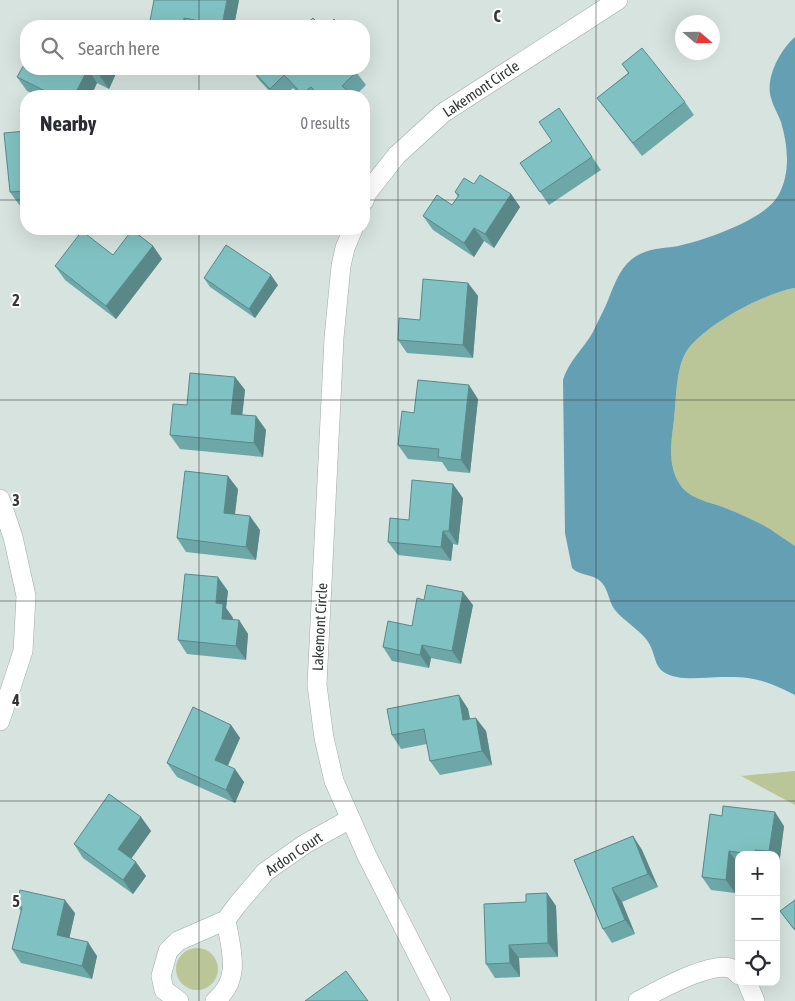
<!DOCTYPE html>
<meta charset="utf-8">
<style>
:root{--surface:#fff;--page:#f7f7f7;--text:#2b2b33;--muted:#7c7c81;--line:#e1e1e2}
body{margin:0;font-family:"Asap Condensed",sans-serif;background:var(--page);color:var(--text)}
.controls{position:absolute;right:15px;bottom:15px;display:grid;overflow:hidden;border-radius:10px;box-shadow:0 5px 20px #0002}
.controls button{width:45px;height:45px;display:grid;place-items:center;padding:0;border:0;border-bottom:1px solid var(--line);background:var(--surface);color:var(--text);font:25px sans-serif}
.compass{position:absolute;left:675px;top:15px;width:45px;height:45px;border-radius:50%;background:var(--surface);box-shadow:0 5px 20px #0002;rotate:110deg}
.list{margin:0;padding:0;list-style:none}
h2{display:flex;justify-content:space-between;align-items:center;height:65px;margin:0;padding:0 20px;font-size:21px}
h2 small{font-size:16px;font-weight:400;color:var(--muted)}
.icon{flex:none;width:28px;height:28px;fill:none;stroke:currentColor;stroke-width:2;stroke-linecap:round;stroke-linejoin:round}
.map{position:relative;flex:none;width:795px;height:1001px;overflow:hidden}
.search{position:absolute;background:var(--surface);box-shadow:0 5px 20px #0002;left:20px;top:20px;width:350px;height:55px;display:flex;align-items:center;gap:12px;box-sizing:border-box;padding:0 18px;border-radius:20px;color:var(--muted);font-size:19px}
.panel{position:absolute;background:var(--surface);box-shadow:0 5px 20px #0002;left:20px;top:90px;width:350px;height:145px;border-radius:20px}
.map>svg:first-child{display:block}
.green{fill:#bbc698}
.water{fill:#659fb3}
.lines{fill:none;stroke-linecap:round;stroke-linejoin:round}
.street-casing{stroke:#9faba7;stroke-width:20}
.street{stroke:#fff;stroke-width:19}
.wall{fill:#6ea7a8}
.shaded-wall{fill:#5a8888}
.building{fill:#80c2c3;stroke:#5a8888}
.grid{fill:none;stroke:#333836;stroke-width:1;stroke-opacity:0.55}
.labels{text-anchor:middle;stroke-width:4;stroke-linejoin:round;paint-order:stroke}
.street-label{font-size:15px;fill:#333836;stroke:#fff}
.grid-label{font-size:16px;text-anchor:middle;font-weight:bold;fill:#333836;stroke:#fff;stroke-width:4;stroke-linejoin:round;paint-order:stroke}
</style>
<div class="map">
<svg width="795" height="1001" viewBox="0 0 795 1001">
<rect width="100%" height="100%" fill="#d6e3de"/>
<path class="green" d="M795,288v258c-11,-7 -21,-15 -32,-21 -11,-6 -23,-11 -35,-16 -14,-6 -37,-9 -47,-23 -14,-21 -10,-43 -7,-66 2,-19 2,-47 10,-64 12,-27 82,-64 111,-68z
M795,771v34l-54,-29z
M176 969a21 21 0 1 1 42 0a21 21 0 1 1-42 0Z"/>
<path class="water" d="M795,37v251c-29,4 -99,41 -111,68 -8,17 -8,45 -10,64 -3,23 -7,46 7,66 10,14 33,17 47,23 12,5 24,10 35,16 11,6 21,14 32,21v149c-27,-14 -42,-19 -73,-18 -15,0 -30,3 -45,0 -27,-5 -18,-22 -31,-38 -9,-11 -22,-18 -31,-29 -7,-9 -6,-22 -16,-30 -8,-6 -21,-5 -27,-12l-7,-35 -2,-153c5,-18 21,-32 30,-48 4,-9 9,-18 13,-27 7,-16 12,-35 26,-46 14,-11 29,-10 46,-13 27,-6 86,-26 100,-50 13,-23 10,-50 3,-74 -3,-8 -8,-16 -10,-24 -6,-20 9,-48 24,-61z"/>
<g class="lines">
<g class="street-casing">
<path id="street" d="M364,201l3,-8 30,-38 46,-42 175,-113
M353,229l-8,19 -4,18 -7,72 -17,347 7,53 10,43 33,75 74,145
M0,499l13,38 13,59 -3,55 -23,70
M747,982l8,19
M179,1001l-15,-11 -3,-14 7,-25 10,-10 48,-21 11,-15 28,-33 40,-28 45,-25
M215,1001c27,-22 16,-51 11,-81
M638,1001c20,-10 70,-39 92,-33 3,1 6,4 9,7"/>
</g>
<use href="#street" class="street"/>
</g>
<path class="wall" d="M239,0l-5,26h-85z
M364,52l5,8 -5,5z
M622,64l63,38 9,13 -52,41 -35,-45 -10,-13 31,-25z
M26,69h92l-9,20 -12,-6 -6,13h-53l-11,-5 -10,-14z
M251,69h109l-4,3 10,13 -11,11h-54l-8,-8 -8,8h-11l-14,-15z
M559,108l42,62 -52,35 -29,-42 32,-22z
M26,131v74l-6,1 -10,-14z
M474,184l37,10 9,13 -26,41 -10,-7 -10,16 -41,-27 -10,-14 29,-11 6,-8 -3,-5z
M153,246l9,13 -46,60 -51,-39 -10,-14 58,-11z
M204,278l74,7 -23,33 -45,-31z
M468,283l10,13 -5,62 -66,-5 -9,-13 22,-20z
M235,377l10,13 -3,25 14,1 10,14 -3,27 -83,-8 -10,-14 17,-30z
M478,399l-8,74 -22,-2 -6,-9 -34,-3 -10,-14 16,-32z
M238,489l-3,26 25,15 -4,30 -70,-8 -9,-14z
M463,498l-5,47 -5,-1 -2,17 -53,-6 -10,-13 21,-22z
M228,591l-2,17 7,10v2h6l9,14 -2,26 -59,-6 -9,-14z
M424,600l49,5 -12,59 -30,-6 -2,10 -37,-7 -9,-14 29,-21z
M459,695l9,14 2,10 16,12 6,34 -52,10 -10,-14 -3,-17 -26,5 -9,-14z
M231,725l9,13 -12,28 16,16 -9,21 -58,-26 -10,-14z
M710,814l74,12 -5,39h-3v-10h-37v10l-4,28 -24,-3 -9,-13z
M141,817l10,14 -20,28 15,17 -13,18 -50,-36 -9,-14z
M633,836l9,14 16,37 -36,15 13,32 -23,9 -9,-14 -29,-69z
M547,893l9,13 2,51 -39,1 1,19 -25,1 -9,-14 40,-62z
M795,900v31l-15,-20z
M17,906l58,7 -6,25 28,18 -5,23 -71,-16 -9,-14 9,-38z"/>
<path class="shaded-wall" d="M227,0h12l-5,26h-11l-1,-1z
M184,18l6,8h-7z
M88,69l9,14 -6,13h-17z
M102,69h16l-9,20 -10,-14z
M511,194l9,13 -26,41 -9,-14z
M474,228l10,13 -10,16 -10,-14z
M153,246l9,13 -46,60 -10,-13z
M271,275l7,10 -23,33 -6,-9z
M468,283l10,13 -5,62 -10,-13z
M235,377l10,13 -4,37 -10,-13z
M469,385l9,14 -8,74 -9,-13z
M256,416l10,14 -3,27 -9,-14z
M228,476l10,13 -5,38 -9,-14z
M453,484l10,14 -5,47 -9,-14z
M250,516l10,14 -4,30 -10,-13z
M443,531l10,13 -2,17 -10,-14z
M218,577l10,14 -2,17 7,10 -2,14 -9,-13 -6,-16z
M463,592l10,13 -12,59 -9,-13z
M239,620l9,14 -2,26 -10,-14z
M422,645l9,13 -2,10 -9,-13z
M459,695l9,14 5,25 -10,-14z
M476,718l10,13 6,34 -10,-14z
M231,725l9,13 -16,35 -9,-13z
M235,769l9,13 -9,21 -9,-13z
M775,812l9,14 -5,39 -3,-4v-6h-4l-3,-4z
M141,817l10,14 -23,32 -10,-14z
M633,836l9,14 16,37 -10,-13z
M755,850l4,5h-4z
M729,851l10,14 -4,28 -9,-13z
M136,862l10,14 -13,18 -10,-14z
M612,888l10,14 13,32 -10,-14z
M547,893l9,13 2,51 -10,-14z
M65,900l10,13 -8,36 -10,-14z
M88,942l9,14 -5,23 -10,-13z
M509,945l10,13 1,19 -10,-14z"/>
<path class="building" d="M154,0h73l-5,25 -38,-7 -1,8h-34z
M313,18l8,8h-17z
M334,19l7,7h-14z
M53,21l11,5h-14z
M642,48l43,54 -52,41 -36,-45 32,-25 -7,-9z
M25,63h1v6h76l-3,6 -11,-6 -14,27h-19l-38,-19z
M251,69h102l3,3 -14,14 6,5 -6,5h-22l-9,-9 -9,7 -18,-19 -14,14z
M559,108l33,49 -52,35 -20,-29 32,-22 -13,-19z
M26,131v60l-16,1 -6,-59z
M480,175l31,19 -26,40 -11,-6 -10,15 -41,-27 14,-21 15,10 7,-10 -4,-3 9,-14 10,6z
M132,230l21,16 -47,60 -51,-40 27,-35 31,24z
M226,245l45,30 -22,34 -45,-31z
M423,279l45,4 -5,62 -65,-5 1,-22 21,2z
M190,373l45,4 -4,37 25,2 -2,27 -84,-8 3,-31 14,1z
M418,380l51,5 -8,75 -23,-3 1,-8 -41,-4 4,-34 12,2z
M185,471l43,5 -4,37 26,3 -4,31 -69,-9z
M412,480l41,4 -4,47h-6l-2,16 -53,-5 2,-24 19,2z
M185,574l33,3 -2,26 7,1 -1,15 17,1 -3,26 -58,-6z
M427,585l36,7 -11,59 -30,-6 -2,10 -37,-8 5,-26 24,5 5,-28 7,2z
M459,695l4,25 13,-2 6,33 -52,10 -6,-32 -32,6 -5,-26z
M193,707l38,18 -16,35 20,9 -9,21 -59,-27z
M109,794l32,23 -23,32 18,13 -13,18 -49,-36z
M723,806l52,6 -6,39 -14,-1v5l-26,-4 -3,29 -24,-3 8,-63 12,2z
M633,836l15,38 -36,14 13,32 -22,9 -29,-69z
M20,890l45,10 -8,35 31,7 -6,24 -70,-17 10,-42 -5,-1z
M547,893l1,50 -39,2 1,18 -24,1 -2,-60 42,-2v-8z
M795,900v28l-1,1 -14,-18z
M346,971l22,30h-63z"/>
<path class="grid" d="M199,0v26M398,0v1001M596,0v1001M199,69v27M0,200h26M364,200h431M199,229v772M0,400h795M0,601h795M0,801h795"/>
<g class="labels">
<g class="street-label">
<text transform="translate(481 89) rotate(-34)" y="5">Lakemont Circle</text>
<text transform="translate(320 627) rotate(-87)" y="5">Lakemont Circle</text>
<text transform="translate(294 854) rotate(-34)" y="5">Ardon Court</text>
</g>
</g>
<g class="grid-label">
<text x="497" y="22">C</text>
<text x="16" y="306">2</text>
<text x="16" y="506">3</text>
<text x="16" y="706">4</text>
<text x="16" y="907">5</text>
</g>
</svg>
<div class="controls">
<button>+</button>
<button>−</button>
<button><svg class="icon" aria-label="locate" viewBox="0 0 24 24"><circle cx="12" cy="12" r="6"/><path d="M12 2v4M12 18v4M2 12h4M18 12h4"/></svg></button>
</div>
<svg class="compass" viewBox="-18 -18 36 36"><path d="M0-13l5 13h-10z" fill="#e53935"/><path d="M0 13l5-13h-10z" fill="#7c7c81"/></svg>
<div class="search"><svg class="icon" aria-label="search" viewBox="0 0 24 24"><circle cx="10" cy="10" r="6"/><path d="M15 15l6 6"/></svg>Search here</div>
<section class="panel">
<h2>Nearby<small>0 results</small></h2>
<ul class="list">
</ul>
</section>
</div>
